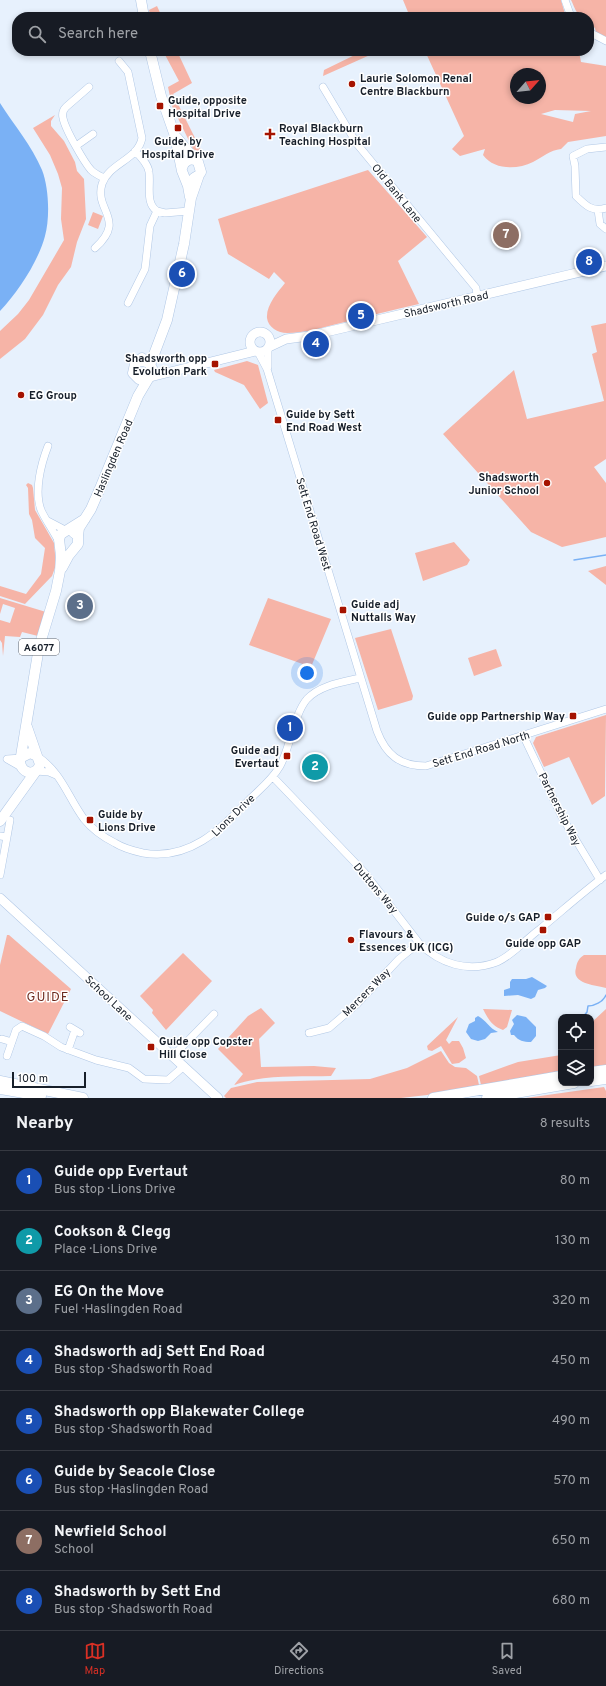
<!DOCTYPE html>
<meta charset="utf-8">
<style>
:root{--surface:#171b24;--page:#20242c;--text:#f1f3f6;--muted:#9ea1a6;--line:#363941;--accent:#d93025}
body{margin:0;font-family:Overpass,sans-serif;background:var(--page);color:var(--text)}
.controls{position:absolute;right:12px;bottom:12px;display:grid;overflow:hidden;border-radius:8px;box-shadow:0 2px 6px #0003}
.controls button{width:36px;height:36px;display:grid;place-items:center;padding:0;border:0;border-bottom:1px solid var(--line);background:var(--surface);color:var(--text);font:20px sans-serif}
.compass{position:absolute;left:510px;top:68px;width:36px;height:36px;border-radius:50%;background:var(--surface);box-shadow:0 2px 6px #0003;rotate:63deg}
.scale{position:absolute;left:12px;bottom:10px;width:74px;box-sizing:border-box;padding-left:4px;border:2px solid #171f2a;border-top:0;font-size:11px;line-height:14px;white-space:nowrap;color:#171f2a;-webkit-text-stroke:3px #fff;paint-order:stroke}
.you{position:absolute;left:307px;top:673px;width:14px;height:14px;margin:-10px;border:3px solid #fff;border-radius:50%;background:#1a73e8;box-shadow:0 0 0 6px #1a73e833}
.badge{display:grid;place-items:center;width:26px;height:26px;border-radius:50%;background:var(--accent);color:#fff;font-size:13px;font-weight:700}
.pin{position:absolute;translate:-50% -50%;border:2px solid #fff;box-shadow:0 1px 4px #0006}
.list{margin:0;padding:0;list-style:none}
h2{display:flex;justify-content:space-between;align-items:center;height:52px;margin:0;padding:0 16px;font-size:17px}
h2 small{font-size:13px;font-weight:400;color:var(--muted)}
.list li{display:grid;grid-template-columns:26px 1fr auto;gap:12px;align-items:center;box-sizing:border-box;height:60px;padding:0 16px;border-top:1px solid var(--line)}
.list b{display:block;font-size:15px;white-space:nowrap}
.list p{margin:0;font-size:13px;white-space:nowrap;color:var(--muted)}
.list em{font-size:13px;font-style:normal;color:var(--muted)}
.icon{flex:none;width:22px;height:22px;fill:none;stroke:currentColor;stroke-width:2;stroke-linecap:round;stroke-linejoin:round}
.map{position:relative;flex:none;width:606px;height:1098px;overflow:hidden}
.search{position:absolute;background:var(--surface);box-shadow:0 2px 6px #0003;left:12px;right:12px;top:12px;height:44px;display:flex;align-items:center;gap:10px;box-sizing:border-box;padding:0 14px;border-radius:16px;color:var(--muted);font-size:15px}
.sheet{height:532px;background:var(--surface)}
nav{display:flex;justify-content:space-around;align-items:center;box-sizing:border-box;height:56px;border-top:1px solid var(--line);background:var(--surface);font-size:11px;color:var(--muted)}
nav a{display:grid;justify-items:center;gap:2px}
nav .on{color:var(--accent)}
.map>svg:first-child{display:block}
.green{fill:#f6b4a7;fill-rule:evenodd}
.water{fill:#7ab1f5}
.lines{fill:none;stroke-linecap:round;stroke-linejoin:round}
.stream{stroke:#7ab1f5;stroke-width:1.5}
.minor-casing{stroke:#b0c7e5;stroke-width:8}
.major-casing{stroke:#b0c7e5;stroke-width:10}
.highway-casing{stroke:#b0c7e5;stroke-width:11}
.minor{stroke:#fff;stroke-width:7}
.major{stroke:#fff;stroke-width:9}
.highway{stroke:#fff;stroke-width:10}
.poi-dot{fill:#a51300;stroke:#fff;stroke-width:1.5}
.labels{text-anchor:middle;stroke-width:3;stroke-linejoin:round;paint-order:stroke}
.shield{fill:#fff;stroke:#5d626a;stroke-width:1}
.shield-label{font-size:10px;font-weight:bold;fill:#171f2a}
.poi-label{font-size:11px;font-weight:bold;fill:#171f2a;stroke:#fff;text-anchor:start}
.street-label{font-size:11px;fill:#171f2a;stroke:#fff}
.quarter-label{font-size:13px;letter-spacing:1px;fill:#6d291e;stroke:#fff}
</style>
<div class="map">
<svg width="606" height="1098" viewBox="0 0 606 1098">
<rect width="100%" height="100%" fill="#e7f1fd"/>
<path class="green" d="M403,0h158l4,14 2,3h-157z
M571,0h35v40l-9,-3 -2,-9 -6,-5v-6c-13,0 -13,-7 -18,-17z
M157,6l5,11h-11l-2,-7z
M163,51h14l15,32 -19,11 30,60 -10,-5 -21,-43 -4,-19 11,-6z
M363,51h16l-56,25 1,-6z
M425,51h154l2,11 25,4v70l-38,6 -7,7c-11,1 -18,8 -28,13 -16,8 -39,8 -50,-7l2,-6 -25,7 -8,-7 12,-13zM516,74h24v24h-24zM555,110l36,1 -16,3 -2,8 -32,-8z
M55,115l-4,6v5l13,15 11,21 2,9 7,8 2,40 -9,23 -6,25 -13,18 -15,30 -18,24 -25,20v-28l18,-17 11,-14 35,-60 -3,-21 1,-31 -4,-14 -8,-19 -17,-27z
M368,170l59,67 -29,24 21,43c-26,6 -52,12 -78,19 -17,4 -36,10 -54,10 -9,0 -19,-6 -20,-15 -1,-13 11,-26 18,-35l-11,-11 -5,7 -41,-25 -10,-35z
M93,212l10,4 -5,13 -10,-4z
M606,323v136l-12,8 12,16v54l-44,10 -31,-15 -88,-98 71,-64 13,49 77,-18 -12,-47 5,-2 -6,-26z
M247,361l11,4 10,38 -8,6 -16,-24 -29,-13 -1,-2z
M28,483l4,2 1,3 2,22 19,33 2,22 -4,11 -27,28 -25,-8v-10l26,8 15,-20 4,-26 -10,-10 -3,-18 -3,-6 -1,-26 -2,-3z
M454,542l16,18 -3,5 -44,16 -8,-28z
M606,566v19l-18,-14z
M0,598l46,14 -8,24 -16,-4 -2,5 -15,-1 -2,20 -1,-13 -2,-3v-20l10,3 5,-15 -12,-4 -3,10z
M268,598l63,21 -20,48 -62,-22z
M391,629l22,67 -1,4 -34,10 -23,-72z
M496,649l6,17 -28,10 -6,-18z
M606,715l-1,81 -13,9 -23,-48 -25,10 -11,-24 3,-6z
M7,935h2l62,54 -23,45 -48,-23v-46z
M183,953l29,28 -46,49 -14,-17 1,-3 -13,-14z
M584,955h22v33c-11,-3 -35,-4 -30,-20 1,-6 3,-10 8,-13z
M261,1008l14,15 -16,16 2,28 53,-1 22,2 -5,8c-32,1 -66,-2 -97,9l9,-11 -25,-25 30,-33z
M483,1009l29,1 -5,17 -4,3c-11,-4 -15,-11 -20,-21z
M606,1009v56l-15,2v-44z
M458,1017l-12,23 3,4 3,-3h7l4,7 3,10 -7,5 -7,1 -11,-18 -9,5 -4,-1 -1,-4z
M441,1051l8,12 6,4 11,1 11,8 2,9 -52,10 -26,3h-175l-2,-2 7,-8 26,-6 113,-3 37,-11z
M561,1055v16l-80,14 -2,-9 39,-14z
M604,1087l2,4v7h-80z"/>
<path class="water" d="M0,103c14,22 32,43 42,67 7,18 8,48 3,66 -7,26 -27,56 -45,75z
M532,977l15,9 -2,2 -7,2 -3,7 -4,2 -13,-4 -14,1v-6l6,-2v-6l2,-3h14z
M517,1015l9,2 10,10v9l-5,6c-8,0 -12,-1 -17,-7h-3l-1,-4 4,-7 -2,-4z
M478,1016c8,4 11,12 20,16l-7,1 -6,6 -7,2 -7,-2 -5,-7 3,-8 6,-3v-3z"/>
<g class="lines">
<path class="stream" d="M574,560l32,-5
M583,1017l4,-5 1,-6c6,0 15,-4 18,-11"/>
<g class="minor-casing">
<path id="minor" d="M565,0l5,14 3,3
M589,32l17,9
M89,87l-23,20c-3,3 -4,7 -3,11 2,11 21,44 28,52 4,4 9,6 13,8
M323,87l34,57 119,144 1,7
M76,146l17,-12
M606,147l-19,2 -14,7 2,10 1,30c10,10 16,16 30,12
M135,151c6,6 13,13 14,21 2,13 -4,31 8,39
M598,210l2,14 6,5
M95,248c32,-29 -1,-37 7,-64 7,-21 36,-24 40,-46l-14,-66 -9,-11
M128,303l17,-34 5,-43 7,-15 8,2 24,-2
M258,352l9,17 110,362c9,24 23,35 49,35l180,-57
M268,367v-18
M48,446c-7,18 -14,45 -7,64 4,9 13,22 18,32
M48,521l19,10
M523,735l39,82 38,63
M37,756c26,18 30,40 47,63 8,10 19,18 31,24 8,5 19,8 28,10 46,8 77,-23 106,-53 11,-11 23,-20 31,-34 10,-18 14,-52 27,-67 13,-14 36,-17 53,-21
M21,767l-14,-8 15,-1
M36,771l13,1 7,3
M273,777l91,95 55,71c21,21 49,30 78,19 16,-7 29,-23 43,-33 22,-18 43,-37 66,-54
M0,836l7,1 3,-17
M0,875l7,-38
M70,1027l10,6
M309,1033l20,-5 28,-24 42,-45 20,-16
M2,1039l10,3
M68,1050l7,-20
M7,1056l9,-26 6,-4 22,10 17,11 35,13 33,8 15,11 24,1 16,-14
M173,1056l41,-42"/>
</g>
<g class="major-casing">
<path id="major" d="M250 342a10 10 0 1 1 20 0a10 10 0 1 1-20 0Z
M269,347l17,-8 23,-3 297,-70
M150,377l105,-26
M0,898l218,200"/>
</g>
<g class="highway-casing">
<path id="highway" d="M141,0l3,17
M150,51l11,45 14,40 7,35 6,15 2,11
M177,138l18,22
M182,168c2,-8 10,-11 16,-6l3,10 -2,3 -5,3
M142,358l-7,6 -2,9 6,6 5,1 5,-2
M150,365l17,-45 17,-76 7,-46 8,-23
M78,536l1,-8 12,-19 10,-23 37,-90 13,-22 1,-6 -3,-5 -6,-2 -6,1
M62,568l7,-13 9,-11v-8l-5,-4
M27,727l10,29
M22,757l8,-4 7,3 3,8c-3,12 -18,11 -20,-2l19,-115 17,-56 4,-20 1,-15 -2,-17 2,-5 24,-15
M0,821l36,-50
M591,1072l15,-2
M0,1081l83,17
M591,1081l15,-2
M0,1089l41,7
M433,1098l128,-22
M487,1098l87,-15"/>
</g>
<use href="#minor" class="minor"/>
<use href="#major" class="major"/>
<use href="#highway" class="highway"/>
</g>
<g class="poi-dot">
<circle cx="352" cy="84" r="4"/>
<rect x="156" y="102" width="8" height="8" rx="2"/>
<rect x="174" y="124" width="8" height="8" rx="2"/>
<path d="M268 128h4v4h4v4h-4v4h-4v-4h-4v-4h4z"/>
<rect x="211" y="360" width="8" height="8" rx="2"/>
<circle cx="21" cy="395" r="4"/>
<rect x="274" y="416" width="8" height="8" rx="2"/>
<circle cx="547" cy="483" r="4"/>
<rect x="339" y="606" width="8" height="8" rx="2"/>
<rect x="569" y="712" width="8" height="8" rx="2"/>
<rect x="283" y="752" width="8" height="8" rx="2"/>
<rect x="86" y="816" width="8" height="8" rx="2"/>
<rect x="544" y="913" width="8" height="8" rx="2"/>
<rect x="539" y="926" width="8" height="8" rx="2"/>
<circle cx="351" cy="940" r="4"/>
<rect x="147" y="1043" width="8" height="8" rx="2"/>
</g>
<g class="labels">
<rect class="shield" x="19" y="639" width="40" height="16" rx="3"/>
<g class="shield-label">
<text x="39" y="651">A6077</text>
</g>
<g class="poi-label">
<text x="360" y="82">Laurie Solomon Renal<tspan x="360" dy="13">Centre Blackburn</tspan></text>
<text x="168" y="104">Guide, opposite<tspan x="168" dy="13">Hospital Drive</tspan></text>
<text x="279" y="132">Royal Blackburn<tspan x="279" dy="13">Teaching Hospital</tspan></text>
<text x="178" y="145" text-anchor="middle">Guide, by<tspan x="178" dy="13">Hospital Drive</tspan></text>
<text x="207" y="362" text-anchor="end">Shadsworth opp<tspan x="207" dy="13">Evolution Park</tspan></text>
<text x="29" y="399">EG Group</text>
<text x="286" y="418">Guide by Sett<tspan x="286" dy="13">End Road West</tspan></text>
<text x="539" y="481" text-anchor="end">Shadsworth<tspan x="539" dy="13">Junior School</tspan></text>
<text x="351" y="608">Guide adj<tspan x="351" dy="13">Nuttalls Way</tspan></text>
<text x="565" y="720" text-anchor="end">Guide opp Partnership Way</text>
<text x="279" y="754" text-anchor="end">Guide adj<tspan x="279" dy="13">Evertaut</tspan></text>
<text x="98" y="818">Guide by<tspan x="98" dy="13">Lions Drive</tspan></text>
<text x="540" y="921" text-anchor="end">Guide o/s GAP</text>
<text x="359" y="938">Flavours &amp;<tspan x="359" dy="13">Essences UK (ICG)</tspan></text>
<text x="543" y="947" text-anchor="middle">Guide opp GAP</text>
<text x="159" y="1045">Guide opp Copster<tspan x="159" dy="13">Hill Close</tspan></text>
</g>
<g class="street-label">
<text transform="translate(397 193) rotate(51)" y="4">Old Bank Lane</text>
<text transform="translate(446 304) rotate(-13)" y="4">Shadsworth Road</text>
<text transform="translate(113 458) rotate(-67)" y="4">Haslingden Road</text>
<text transform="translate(314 524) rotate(73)" y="4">Sett End Road West</text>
<text transform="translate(481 749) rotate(-17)" y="4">Sett End Road North</text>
<text transform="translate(560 809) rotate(63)" y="4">Partnership Way</text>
<text transform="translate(233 815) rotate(-44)" y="4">Lions Drive</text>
<text transform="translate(376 888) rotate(50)" y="4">Duttons Way</text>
<text transform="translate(366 992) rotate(-45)" y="4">Mercers Way</text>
<text transform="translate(109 998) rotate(43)" y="4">School Lane</text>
</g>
<g class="quarter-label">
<text x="48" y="1001">GUIDE</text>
</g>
</g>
</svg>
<div class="controls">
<button><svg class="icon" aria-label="locate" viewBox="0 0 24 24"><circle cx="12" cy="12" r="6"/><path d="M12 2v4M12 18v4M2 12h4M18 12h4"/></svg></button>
<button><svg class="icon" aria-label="layers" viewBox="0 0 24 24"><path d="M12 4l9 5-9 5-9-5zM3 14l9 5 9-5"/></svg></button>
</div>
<svg class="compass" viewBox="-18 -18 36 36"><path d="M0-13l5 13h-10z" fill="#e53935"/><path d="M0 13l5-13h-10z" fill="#9ea1a6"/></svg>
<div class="scale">100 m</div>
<div class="you"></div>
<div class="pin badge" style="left:290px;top:728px;background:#1a4fb4">1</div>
<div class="pin badge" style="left:315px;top:767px;background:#0f9aa8">2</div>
<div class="pin badge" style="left:80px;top:606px;background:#5c6f8a">3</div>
<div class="pin badge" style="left:316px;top:344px;background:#1a4fb4">4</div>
<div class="pin badge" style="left:361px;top:316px;background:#1a4fb4">5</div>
<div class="pin badge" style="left:182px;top:274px;background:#1a4fb4">6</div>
<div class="pin badge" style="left:506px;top:235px;background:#8d6e63">7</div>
<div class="pin badge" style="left:589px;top:262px;background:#1a4fb4">8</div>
<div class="search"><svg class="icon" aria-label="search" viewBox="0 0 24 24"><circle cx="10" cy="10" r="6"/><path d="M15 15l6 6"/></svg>Search here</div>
</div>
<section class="sheet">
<h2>Nearby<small>8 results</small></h2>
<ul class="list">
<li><span class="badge" style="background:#1a4fb4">1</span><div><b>Guide opp Evertaut</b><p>Bus stop · Lions Drive</p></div><em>80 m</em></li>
<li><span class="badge" style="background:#0f9aa8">2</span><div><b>Cookson &amp; Clegg</b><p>Place · Lions Drive</p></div><em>130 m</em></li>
<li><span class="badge" style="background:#5c6f8a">3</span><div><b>EG On the Move</b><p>Fuel · Haslingden Road</p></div><em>320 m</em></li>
<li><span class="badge" style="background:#1a4fb4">4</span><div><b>Shadsworth adj Sett End Road</b><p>Bus stop · Shadsworth Road</p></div><em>450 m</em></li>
<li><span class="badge" style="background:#1a4fb4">5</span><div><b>Shadsworth opp Blakewater College</b><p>Bus stop · Shadsworth Road</p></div><em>490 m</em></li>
<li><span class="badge" style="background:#1a4fb4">6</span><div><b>Guide by Seacole Close</b><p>Bus stop · Haslingden Road</p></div><em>570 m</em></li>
<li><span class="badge" style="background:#8d6e63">7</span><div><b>Newfield School</b><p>School</p></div><em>650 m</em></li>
<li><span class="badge" style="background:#1a4fb4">8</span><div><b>Shadsworth by Sett End</b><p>Bus stop · Shadsworth Road</p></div><em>680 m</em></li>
</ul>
</section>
<nav>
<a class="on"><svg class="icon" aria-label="map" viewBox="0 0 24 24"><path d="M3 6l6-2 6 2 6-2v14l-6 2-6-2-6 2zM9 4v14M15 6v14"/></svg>Map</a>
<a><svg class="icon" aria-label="directions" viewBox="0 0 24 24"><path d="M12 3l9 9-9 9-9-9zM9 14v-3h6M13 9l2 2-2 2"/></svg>Directions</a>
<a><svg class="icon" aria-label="saved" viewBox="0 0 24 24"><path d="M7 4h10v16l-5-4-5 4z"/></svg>Saved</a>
</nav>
